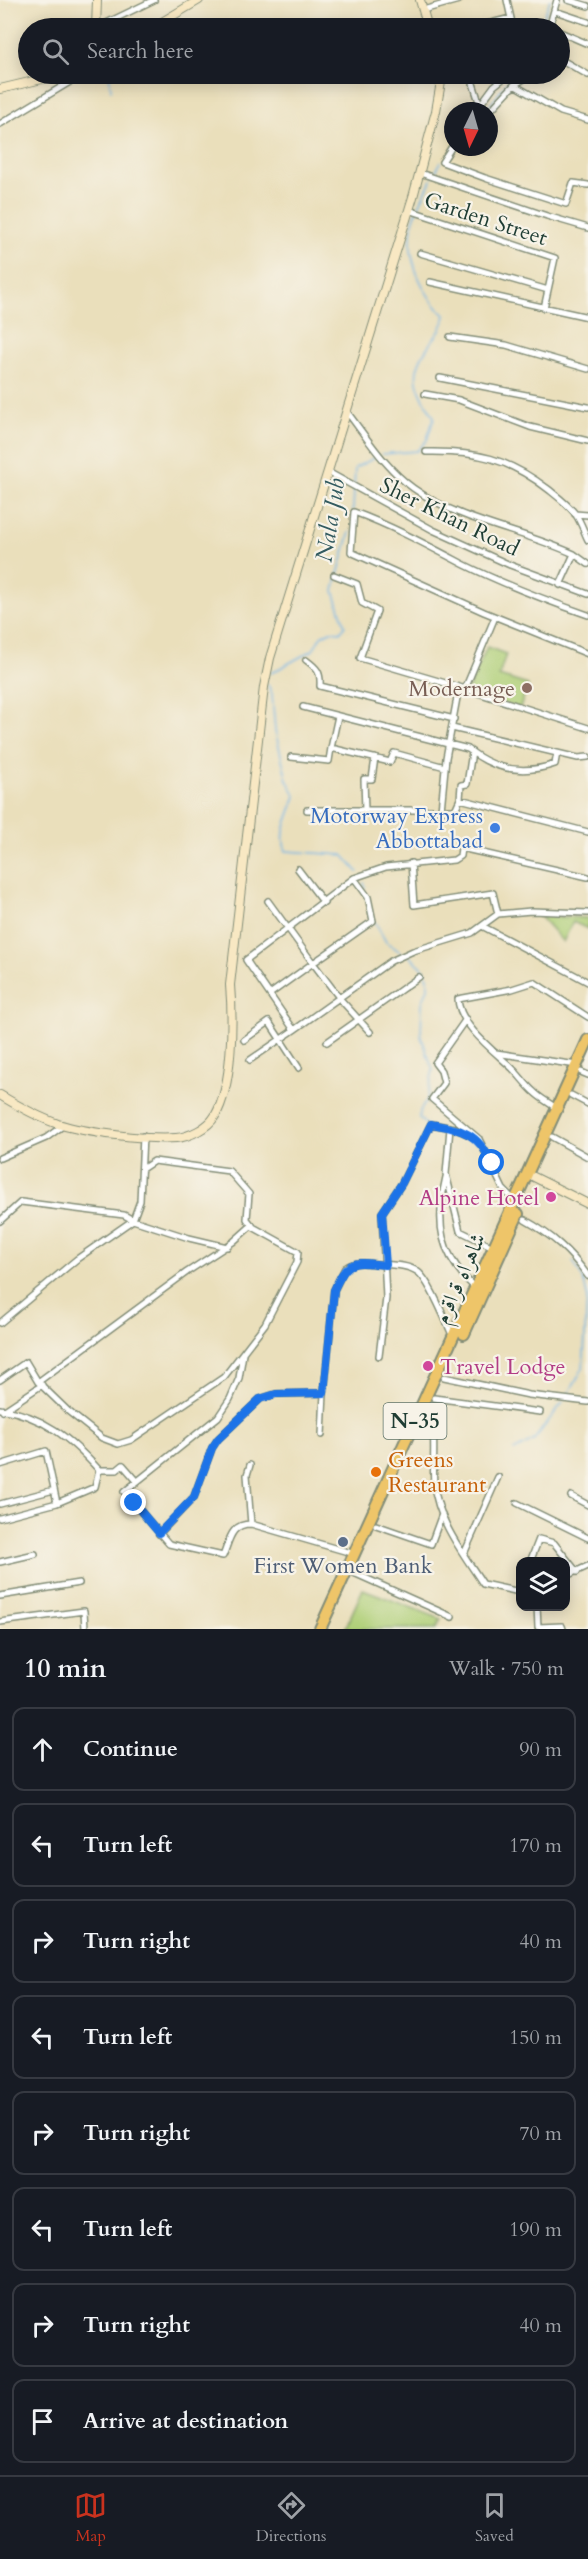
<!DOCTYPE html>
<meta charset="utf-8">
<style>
:root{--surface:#171b24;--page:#242831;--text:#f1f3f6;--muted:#9ea1a6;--line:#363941;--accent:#c8321e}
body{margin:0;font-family:Cardo,Amiri,serif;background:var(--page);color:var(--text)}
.controls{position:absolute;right:18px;bottom:18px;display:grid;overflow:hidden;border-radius:12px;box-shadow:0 3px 15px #0003}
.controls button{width:54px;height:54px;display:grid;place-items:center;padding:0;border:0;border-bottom:2px solid var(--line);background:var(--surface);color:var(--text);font:30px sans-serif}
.compass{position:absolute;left:444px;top:102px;width:54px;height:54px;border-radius:50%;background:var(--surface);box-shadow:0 3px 15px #0003;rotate:185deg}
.stop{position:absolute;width:18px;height:18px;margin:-14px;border:4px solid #1a73e8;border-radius:50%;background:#fff}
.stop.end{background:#1a73e8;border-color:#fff;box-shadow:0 2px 6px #0008}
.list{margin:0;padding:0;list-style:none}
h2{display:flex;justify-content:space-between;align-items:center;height:78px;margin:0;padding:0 24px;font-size:26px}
h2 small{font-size:20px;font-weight:400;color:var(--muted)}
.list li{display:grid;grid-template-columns:39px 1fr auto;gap:18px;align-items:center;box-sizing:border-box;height:84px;margin:0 12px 12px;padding:0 12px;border:2px solid var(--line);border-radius:12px}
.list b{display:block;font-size:22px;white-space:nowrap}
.list em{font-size:20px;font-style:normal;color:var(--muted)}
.icon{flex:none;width:33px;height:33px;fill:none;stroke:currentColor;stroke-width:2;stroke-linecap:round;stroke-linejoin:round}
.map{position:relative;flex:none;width:588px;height:1629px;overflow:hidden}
.search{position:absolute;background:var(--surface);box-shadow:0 3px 15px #0003;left:18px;right:18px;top:18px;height:66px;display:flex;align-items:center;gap:15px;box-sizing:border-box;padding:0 21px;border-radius:33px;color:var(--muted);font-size:22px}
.sheet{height:846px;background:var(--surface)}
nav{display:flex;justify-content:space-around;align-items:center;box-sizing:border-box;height:84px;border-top:2px solid var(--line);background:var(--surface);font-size:16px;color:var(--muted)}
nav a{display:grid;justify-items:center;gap:3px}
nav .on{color:var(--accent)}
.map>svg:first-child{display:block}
.green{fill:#afcf77;stroke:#678656;stroke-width:1.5}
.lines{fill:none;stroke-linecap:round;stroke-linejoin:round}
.stream{stroke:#70b4e6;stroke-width:1.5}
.street-casing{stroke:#848e78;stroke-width:8}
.secondary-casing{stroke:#848e78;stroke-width:10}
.highway-casing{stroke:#848e78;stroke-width:14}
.street{stroke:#fff;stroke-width:5}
.secondary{stroke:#f8e8c3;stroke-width:8}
.highway{stroke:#eec569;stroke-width:10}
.route{stroke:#1a73e8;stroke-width:8}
.education-dot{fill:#8d6e63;stroke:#f7f3e8;stroke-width:2}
.shop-dot{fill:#3f7fe0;stroke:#f7f3e8;stroke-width:2}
.hotel-dot{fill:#d1479c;stroke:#f7f3e8;stroke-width:2}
.food-dot{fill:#e8710a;stroke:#f7f3e8;stroke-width:2}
.service-dot{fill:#5c6f8a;stroke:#f7f3e8;stroke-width:2}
.labels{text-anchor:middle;stroke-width:4.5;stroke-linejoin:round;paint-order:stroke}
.shield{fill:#f7f3e8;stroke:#60746a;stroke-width:1.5}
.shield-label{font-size:21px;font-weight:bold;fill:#1f3d34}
.street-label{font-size:22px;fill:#1f3d34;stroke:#f7f3e8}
.education-label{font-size:22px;fill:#785e54;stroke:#f7f3e8;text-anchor:end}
.shop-label{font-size:22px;fill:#366cbe;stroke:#f7f3e8;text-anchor:end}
.hotel-label{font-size:22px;fill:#b23c85;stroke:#f7f3e8;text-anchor:end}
.food-label{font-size:22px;fill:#c56008;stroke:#f7f3e8;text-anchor:start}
.service-label{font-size:22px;fill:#4e5e75;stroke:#f7f3e8}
.water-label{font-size:24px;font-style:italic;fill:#335b60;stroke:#f7f3e8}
</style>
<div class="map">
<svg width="588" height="1629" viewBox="0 0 588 1629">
<rect width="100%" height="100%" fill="#f7f3e8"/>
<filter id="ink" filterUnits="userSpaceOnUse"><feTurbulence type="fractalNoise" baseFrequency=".0167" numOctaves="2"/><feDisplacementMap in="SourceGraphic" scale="12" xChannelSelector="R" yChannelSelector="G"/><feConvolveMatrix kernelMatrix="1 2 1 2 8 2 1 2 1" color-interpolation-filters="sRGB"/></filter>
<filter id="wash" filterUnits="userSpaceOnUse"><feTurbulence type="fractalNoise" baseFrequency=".008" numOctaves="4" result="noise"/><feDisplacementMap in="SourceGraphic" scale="24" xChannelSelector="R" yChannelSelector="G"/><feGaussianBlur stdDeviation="1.35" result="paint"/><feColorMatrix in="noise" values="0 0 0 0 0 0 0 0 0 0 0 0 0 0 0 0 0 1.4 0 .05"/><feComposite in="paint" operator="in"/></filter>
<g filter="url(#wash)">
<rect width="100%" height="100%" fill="#eadfbb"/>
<path class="green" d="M487,647l19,7 -7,22 29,9 -8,23 -54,-14z
M540,916l48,2v11l-15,-7 -10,20z
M363,1589l78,30 -5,10h-91z"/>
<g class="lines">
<path class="stream" d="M542,28v-6l8,-22
M109,74l2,16
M486,111l21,-29 15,-8
M433,176l8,-14
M382,454l35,-3 10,-11 7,-23c-19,-32 -27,-44 -1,-77 6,-8 11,-15 12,-25 -21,-18 -37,-53 -34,-81 1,-19 13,-37 20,-54
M353,510l2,-42 23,-12
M338,574l12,-42
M271,673l42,-23 8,-14 9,-5 10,1 5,-6 -11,-35 3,-13
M268,685l4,9 3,36 12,50 9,16c-5,17 -18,37 -10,55l57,4 15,17
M364,883l1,5
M375,922l11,20 16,11
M409,956l12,10 7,12v10l-6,15 -1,33 12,34 -6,30 -7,11 -1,7 8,8
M500,1189l9,11
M566,1398l17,-30 1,-14 3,-59 -4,-16 -10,-18
M514,1451l19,-10 30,-39"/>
</g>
</g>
<g filter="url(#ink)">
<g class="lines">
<g class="street-casing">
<path id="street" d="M507,0l6,28
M568,0l20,6
M423,10l36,-10
M555,11l33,11
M96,28l58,-28
M471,28l40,-10
M549,28l8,-28
M560,32l28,12
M560,59l28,16
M470,74l10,31 14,-19 15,-12
M514,85l47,27 27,8
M489,112l25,-27 18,-11
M0,124l83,-50
M453,145l-11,17 43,16 81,26 7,-21 15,2
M420,173l127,43 41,12
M409,210l146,48 -7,32
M420,253l128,37 -4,18
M430,282l158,35
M450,337l56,8 82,24
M440,378l148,29
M425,394l34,6 71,27 58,14
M347,412c20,26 39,57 66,76 47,34 109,42 161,66l-14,31
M426,452c50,-1 82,6 122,37 10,8 21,16 28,26 5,7 8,17 12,25
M328,472l105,58 77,35 78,29
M575,514l13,1
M574,554l14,10
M334,575l23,9 5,19 15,8 -17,47 99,29
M588,615c-43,-15 -85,-31 -125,-51 -36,-19 -71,-38 -109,-52l-3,40 133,60 104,42
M306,660c11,8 15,12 14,26l134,33
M465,689l30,-72
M303,707l165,42c26,21 55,26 87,15l2,-11
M452,728l126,30 10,-1
M331,748l7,-32
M291,757l38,4 2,-13 59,14 4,-9 51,14
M460,799l1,-14 6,-1 5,-32
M307,810h148l5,-11 128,33
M441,810l5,-52 13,-71 129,41
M365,811l-1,-32h8l3,-21
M411,863l3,42 79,-12 5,21 33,-3 57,2
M298,869l26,34
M354,878l14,19 5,24 -60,42 28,37 29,32
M268,901l45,62 -43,31
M482,926l106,56
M466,1019l-31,44 6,8 3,12 -12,16 47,40 24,50 11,11
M294,1030l97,-69 22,-10 59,-18 26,-19
M244,1040l25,-18 30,46
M327,1042l92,-65
M496,1053l81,12
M250,1060l44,-30 -48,-70 108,-82 32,-11 68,-7 6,-4 1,-8 127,29
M581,1072l7,3
M571,1095l17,9
M557,1109c-7,-6 -16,-10 -23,-17 -8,-7 -14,-16 -22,-24 -18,-17 -53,-43 -54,-69l54,-10 22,-7 54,35
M450,1128l-4,46 14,57 33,16
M552,1137l36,20
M0,1158l46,-20 18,-13
M446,1177c-11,47 -7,76 29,111
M525,1220c27,15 45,31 63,56
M0,1221l21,-19 103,13 9,5 56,18 38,9
M0,1323l77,-64 56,-39 7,-19 3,-65
M243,1354l-4,24 -9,21 -12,18 -94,75 45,52 54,12c7,-16 7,-32 28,-32l104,30
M379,1356l7,-58 -4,-85 20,-30 29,-59 23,4 25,11
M444,1377l85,18 59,7
M0,1380l26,-18 12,20 30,29 34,27 16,6 13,-4 93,-63 41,-53 32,-62 1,-10 -45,-25 -6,-8 2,-25 -20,-23 -75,-10 -12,8
M38,1382l149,-110 46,-30 19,-17
M434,1398l106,14
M0,1409c44,7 70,29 99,61h18l6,-5 14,16
M429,1410c8,24 3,49 5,74 4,38 29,69 49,100l37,8
M3,1411l39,-26
M322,1435l2,-42
M0,1465l46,-14 11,52
M250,1465l-3,10 4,49
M571,1496l17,9
M517,1503l71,35
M0,1504l54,-14
M0,1518l57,-15 38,-16 4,-17
M376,1525l55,19 11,-30
M159,1534l35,-37 18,-49 6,-9 42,-40 16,-5 48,-1 10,-103 11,-22c10,-7 21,-5 32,-4 13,1 30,0 41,8 12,9 28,50 35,65
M464,1554l34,-77
M0,1562l35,-8
M530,1562l9,-23 15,4 23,29
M354,1573l98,44
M566,1576l22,-10
M0,1596l79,-13
M537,1606l1,21 24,-1 1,3
M0,1622l84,-11 1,18"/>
</g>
<g class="secondary-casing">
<path id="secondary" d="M420,0l8,28
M96,28l1,-28
M152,28l47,-28
M0,89l63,-15
M0,1095c18,11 38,22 58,29 29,9 88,16 118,14 13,-1 32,-10 39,-22 18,-30 18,-97 15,-131l34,-298 6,-29 143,-461 23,-86 5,-29 -2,-8
M534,1177l54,27"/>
</g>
<g class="highway-casing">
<path id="highway" d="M464,1334l54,-120
M320,1629l268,-589"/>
</g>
<use href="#street" class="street"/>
<use href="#secondary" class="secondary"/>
<use href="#highway" class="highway"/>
</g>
</g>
<g class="lines" filter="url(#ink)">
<path class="route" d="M134,1503l25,30 35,-36 18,-49 6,-9 42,-40 16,-5 48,-1 10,-103c14,-32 19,-28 52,-25l-4,-52 20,-30 29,-59c32,6 46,8 61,39"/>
</g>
<circle class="education-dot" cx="527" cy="688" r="6"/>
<circle class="shop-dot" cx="495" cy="828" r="6"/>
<g class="hotel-dot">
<circle cx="551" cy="1197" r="6"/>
<circle cx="428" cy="1366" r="6"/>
</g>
<circle class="food-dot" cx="376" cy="1472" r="6"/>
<circle class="service-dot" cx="343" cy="1542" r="6"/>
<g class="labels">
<rect class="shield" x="383.5" y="1403" width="63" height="36" rx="4.5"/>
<g class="shield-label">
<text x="415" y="1428">N-35</text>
</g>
<g class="street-label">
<text transform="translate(486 218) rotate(18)" y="8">Garden Street</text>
<text transform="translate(450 516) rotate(26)" y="8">Sher Khan Road</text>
<text transform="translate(459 1278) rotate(-66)" y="8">شاہراہ قراقرم</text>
</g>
<g class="education-label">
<text x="515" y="696">Modernage</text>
</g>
<g class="shop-label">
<text x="483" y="823">Motorway Express<tspan x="483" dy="25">Abbottabad</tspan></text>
</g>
<g class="hotel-label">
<text x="539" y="1205">Alpine Hotel</text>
<text x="440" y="1374" text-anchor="start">Travel Lodge</text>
</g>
<g class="food-label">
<text x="388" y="1467">Greens<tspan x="388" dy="25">Restaurant</tspan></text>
</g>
<g class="service-label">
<text x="343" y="1573">First Women Bank</text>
</g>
<g class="water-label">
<text transform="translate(330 520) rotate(-81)" y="8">Nala Jub</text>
</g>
</g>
</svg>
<div class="controls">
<button><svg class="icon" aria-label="layers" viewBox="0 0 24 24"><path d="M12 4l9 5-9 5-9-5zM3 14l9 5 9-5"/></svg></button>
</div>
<svg class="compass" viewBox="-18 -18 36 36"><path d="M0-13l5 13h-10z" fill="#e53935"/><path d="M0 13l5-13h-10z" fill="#9ea1a6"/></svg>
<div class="stop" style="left:492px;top:1163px"></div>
<div class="stop end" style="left:134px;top:1503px"></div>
<div class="search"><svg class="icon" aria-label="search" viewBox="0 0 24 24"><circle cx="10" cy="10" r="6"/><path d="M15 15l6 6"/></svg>Search here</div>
</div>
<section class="sheet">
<h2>10 min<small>Walk · 750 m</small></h2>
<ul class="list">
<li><svg class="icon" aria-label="ahead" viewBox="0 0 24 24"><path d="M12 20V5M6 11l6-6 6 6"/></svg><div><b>Continue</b></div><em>90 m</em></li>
<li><svg class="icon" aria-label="left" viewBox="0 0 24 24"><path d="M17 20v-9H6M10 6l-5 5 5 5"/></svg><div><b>Turn left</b></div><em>170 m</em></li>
<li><svg class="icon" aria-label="right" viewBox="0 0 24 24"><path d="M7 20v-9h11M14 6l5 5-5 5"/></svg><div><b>Turn right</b></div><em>40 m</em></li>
<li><svg class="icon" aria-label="left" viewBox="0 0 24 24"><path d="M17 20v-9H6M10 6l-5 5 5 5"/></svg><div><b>Turn left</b></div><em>150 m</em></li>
<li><svg class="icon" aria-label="right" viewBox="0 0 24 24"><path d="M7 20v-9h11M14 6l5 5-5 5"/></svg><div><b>Turn right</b></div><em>70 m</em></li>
<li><svg class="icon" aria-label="left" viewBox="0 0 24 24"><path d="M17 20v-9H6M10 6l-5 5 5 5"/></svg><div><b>Turn left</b></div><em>190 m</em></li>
<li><svg class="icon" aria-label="right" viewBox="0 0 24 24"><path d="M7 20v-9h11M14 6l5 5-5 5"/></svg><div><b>Turn right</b></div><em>40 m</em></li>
<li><svg class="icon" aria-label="arrive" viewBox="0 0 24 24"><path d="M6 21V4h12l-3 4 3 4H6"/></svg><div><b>Arrive at destination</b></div></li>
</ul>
</section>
<nav>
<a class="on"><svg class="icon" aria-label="map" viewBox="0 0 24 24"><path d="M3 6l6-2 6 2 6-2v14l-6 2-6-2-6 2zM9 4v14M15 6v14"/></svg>Map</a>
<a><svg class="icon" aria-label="directions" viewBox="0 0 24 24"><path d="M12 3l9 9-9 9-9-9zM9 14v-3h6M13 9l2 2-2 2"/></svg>Directions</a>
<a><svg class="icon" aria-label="saved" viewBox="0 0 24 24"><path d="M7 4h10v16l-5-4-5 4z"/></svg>Saved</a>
</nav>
